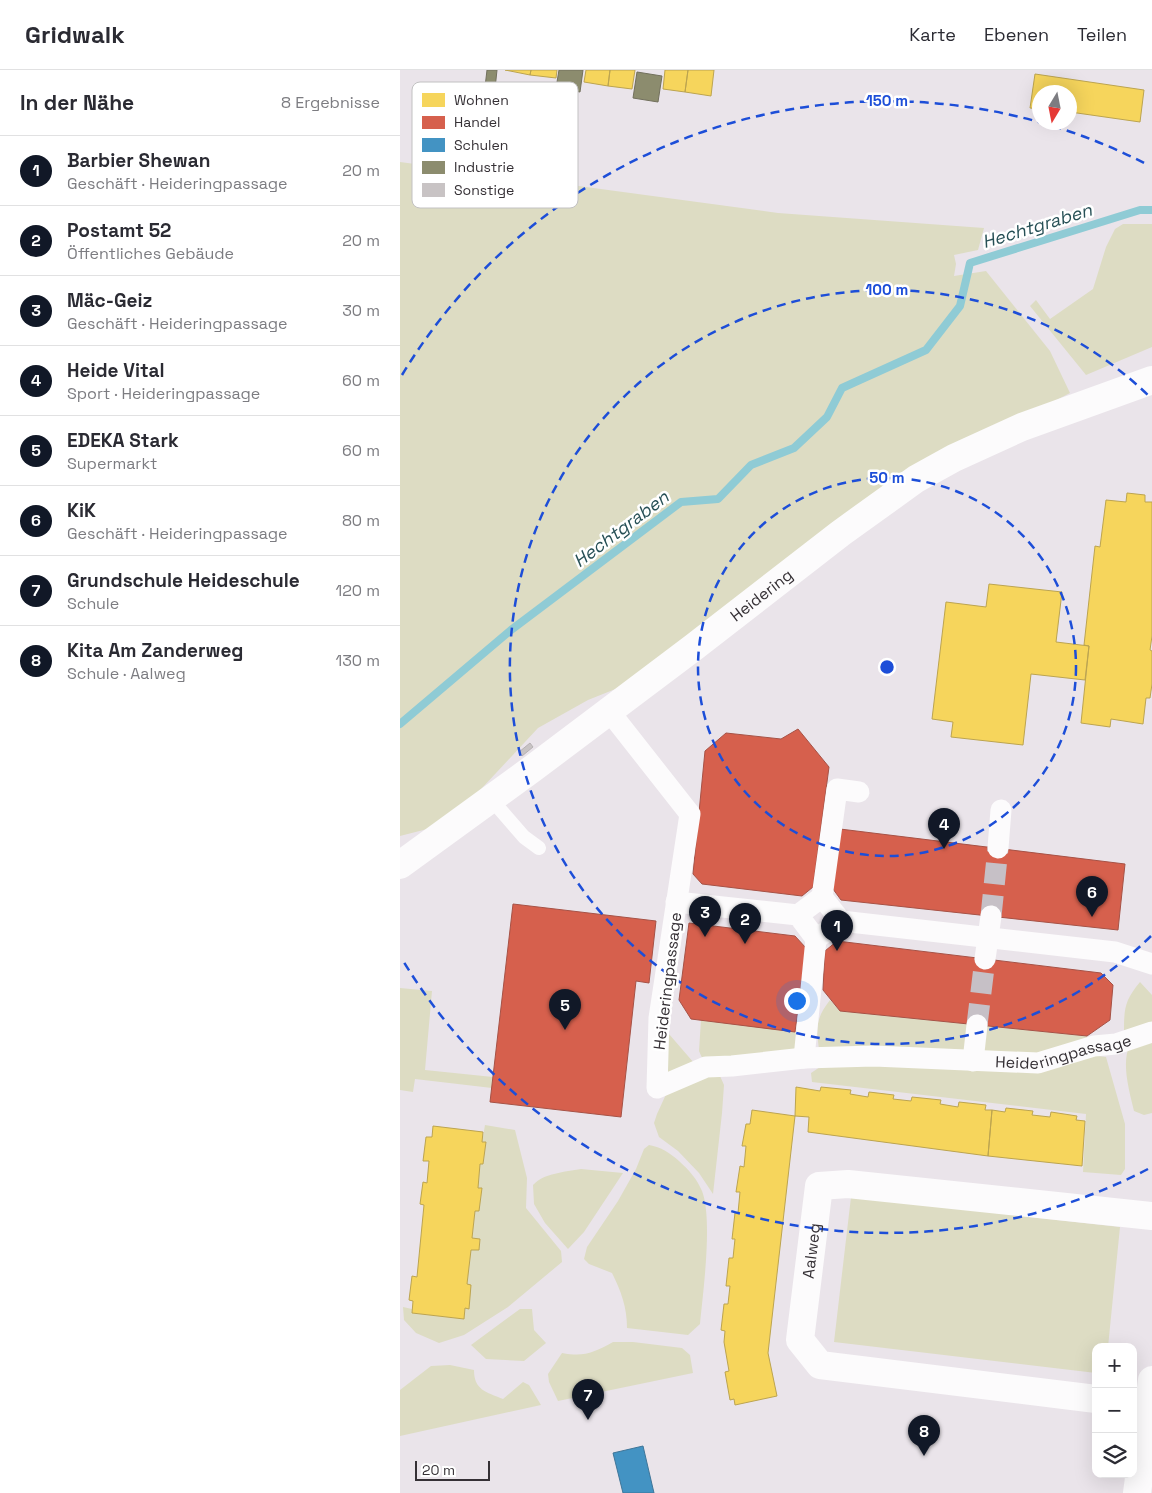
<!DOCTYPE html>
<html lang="de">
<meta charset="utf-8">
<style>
:root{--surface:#fff;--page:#f2f2f3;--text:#2b2b33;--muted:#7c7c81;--line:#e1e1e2;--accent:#111827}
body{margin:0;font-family:"Space Grotesk",sans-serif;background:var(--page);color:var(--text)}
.controls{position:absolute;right:15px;bottom:15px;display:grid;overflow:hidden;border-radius:10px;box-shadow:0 5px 20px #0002}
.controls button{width:45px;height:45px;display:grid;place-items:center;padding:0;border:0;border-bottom:1px solid var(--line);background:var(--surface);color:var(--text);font:25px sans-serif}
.compass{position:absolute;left:632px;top:15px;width:45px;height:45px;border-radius:50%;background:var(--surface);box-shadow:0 5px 20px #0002;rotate:190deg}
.scale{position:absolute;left:15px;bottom:12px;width:75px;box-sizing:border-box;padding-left:5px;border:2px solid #353035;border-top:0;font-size:14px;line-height:18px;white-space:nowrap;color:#353035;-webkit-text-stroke:4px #fff;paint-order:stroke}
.you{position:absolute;left:396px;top:930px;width:18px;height:18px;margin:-12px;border:4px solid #fff;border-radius:50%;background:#1a73e8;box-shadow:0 0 0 8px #1a73e833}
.badge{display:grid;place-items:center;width:32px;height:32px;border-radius:50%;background:var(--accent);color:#fff;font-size:16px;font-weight:700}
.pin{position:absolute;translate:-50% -41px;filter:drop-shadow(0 1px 2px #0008)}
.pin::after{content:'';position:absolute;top:26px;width:18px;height:15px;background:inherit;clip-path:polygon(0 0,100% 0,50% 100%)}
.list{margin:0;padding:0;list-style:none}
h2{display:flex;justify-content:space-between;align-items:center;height:65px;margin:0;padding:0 20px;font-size:21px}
h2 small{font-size:16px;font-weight:400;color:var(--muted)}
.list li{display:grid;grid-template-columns:32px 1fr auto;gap:15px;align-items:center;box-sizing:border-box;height:70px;padding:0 20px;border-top:1px solid var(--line)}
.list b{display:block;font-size:19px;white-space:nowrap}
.list p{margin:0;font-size:16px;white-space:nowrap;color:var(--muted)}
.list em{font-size:16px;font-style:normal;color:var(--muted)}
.icon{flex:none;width:28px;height:28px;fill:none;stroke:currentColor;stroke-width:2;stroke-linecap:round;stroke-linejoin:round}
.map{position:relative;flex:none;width:752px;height:1423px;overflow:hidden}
header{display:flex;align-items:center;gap:30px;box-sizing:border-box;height:70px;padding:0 25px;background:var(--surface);border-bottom:1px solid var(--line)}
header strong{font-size:24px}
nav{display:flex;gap:28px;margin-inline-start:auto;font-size:18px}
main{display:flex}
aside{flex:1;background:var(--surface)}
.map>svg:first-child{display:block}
.green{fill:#dddcc3}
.homes{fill:#f6d55c;stroke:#bca450}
.shops{fill:#d6604d;stroke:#a65246}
.schools{fill:#4393c3;stroke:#3f7598}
.industry{fill:#8c8c6e;stroke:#72705d}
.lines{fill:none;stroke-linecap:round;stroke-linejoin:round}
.stream{stroke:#8fcbd5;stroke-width:8}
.building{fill:#c8c3c4;stroke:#b6b1b2}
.pedestrian-tunnel{stroke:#c6c0c6;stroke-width:21;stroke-dasharray:21 11;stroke-linecap:butt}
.service{stroke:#fcfbfc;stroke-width:14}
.pedestrian{stroke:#fcfbfc;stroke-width:21}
.minor{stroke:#fcfbfc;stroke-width:28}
.tertiary{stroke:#fcfbfc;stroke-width:28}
.ring{fill:none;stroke:#1d4ed8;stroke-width:2.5;stroke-dasharray:9 6}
.labels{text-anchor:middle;stroke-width:5;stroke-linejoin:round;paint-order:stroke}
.street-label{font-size:16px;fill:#353035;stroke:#fff}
.water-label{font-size:18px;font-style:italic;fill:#264f55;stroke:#fff}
.key{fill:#fff;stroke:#c2c1c2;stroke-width:1}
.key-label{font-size:14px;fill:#353035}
.centre{fill:#1d4ed8;stroke:#fff;stroke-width:2.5}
.ring-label{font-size:15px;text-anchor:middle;font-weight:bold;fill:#1d4ed8;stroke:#fff;stroke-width:5;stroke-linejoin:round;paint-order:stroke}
</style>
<header>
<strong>Gridwalk</strong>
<nav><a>Karte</a><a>Ebenen</a><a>Teilen</a></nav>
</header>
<main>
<aside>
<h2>In der Nähe<small>8 Ergebnisse</small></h2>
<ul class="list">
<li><span class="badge">1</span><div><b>Barbier Shewan</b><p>Geschäft · Heideringpassage</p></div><em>20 m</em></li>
<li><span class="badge">2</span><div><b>Postamt 52</b><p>Öffentliches Gebäude</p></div><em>20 m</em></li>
<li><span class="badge">3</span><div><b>Mäc-Geiz</b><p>Geschäft · Heideringpassage</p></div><em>30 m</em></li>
<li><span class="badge">4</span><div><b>Heide Vital</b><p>Sport · Heideringpassage</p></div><em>60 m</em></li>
<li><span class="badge">5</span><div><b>EDEKA Stark</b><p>Supermarkt</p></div><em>60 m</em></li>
<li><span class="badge">6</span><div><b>KiK</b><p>Geschäft · Heideringpassage</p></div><em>80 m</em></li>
<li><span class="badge">7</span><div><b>Grundschule Heideschule</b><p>Schule</p></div><em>120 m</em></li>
<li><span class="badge">8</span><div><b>Kita Am Zanderweg</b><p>Schule · Aalweg</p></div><em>130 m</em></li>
</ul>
</aside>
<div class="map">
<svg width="752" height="1423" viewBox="0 0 752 1423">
<rect width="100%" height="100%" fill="#eae4ea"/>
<path class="green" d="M0,92l378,51 206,15 -6,22 -24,5 2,9 -2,12 32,-5 64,80 20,42 -163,84 -279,207 -40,16 -50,28 -69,74 -34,25 -35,9z
M723,154h29v123l-66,28 -56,-69 6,-6 14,19 43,-30 13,-42 9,-18z
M740,912l12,13v34l-28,2c0,-23 1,-31 16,-49z
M0,918l32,3 -7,79 68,7 -1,11 -77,-9 -2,13 -13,-2z
M430,930l10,11 247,25 2,7 -47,14 -223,-8c-3,-22 -3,-31 11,-49z
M301,950l94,12 5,3v13l-10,7 -87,5 -4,-9z
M269,964l25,29 -28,15z
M752,969v74l-8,2 -10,-4c-5,-21 -13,-48 -4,-67z
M690,985l16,2 19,67v45l-4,6 -38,-3 3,-58 -274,-32 -1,-9 9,-6z
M308,1005l12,1 4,9 -2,28 -9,81 -14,-21 -21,-22 -19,-14 -5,-14 3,-9 11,-24z
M85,1055l30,5 12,48 -1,30 35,43 1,11 -54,45 -44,28 -25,8 -23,-10 -12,-13 -1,-13 9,2v4l52,6 1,-11h4l2,-23 -4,-1 4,-34h8l1,-11 -8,-1 3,-27h4l3,-23h-4l2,-24h3l3,-21 -4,-1z
M249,1075c12,2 21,8 30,16 10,9 18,18 23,30 11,28 1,101 -2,133l-12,11 -61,-7c0,-21 -6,-37 -15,-55l-23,-9 -5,-5 3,-12 31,-46 18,-32 8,-20z
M181,1099l42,4 -39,59 -16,17 -23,-26 -11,-19 -1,-19c11,-12 32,-13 48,-16z
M451,1127l269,30 -12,120h-12v26l-262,-31z
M120,1239h12l2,21 12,13 -22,18 -38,-2 -15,-14z
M213,1272h20l49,6 8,7 3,18 -135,28 -9,-19 -1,-8 14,-21c22,4 31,0 51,-11z
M50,1295l24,5c0,20 12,22 29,29l20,-17 6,3 12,20 -141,31v-46l31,-24z"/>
<path class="homes" d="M105,0h26l-1,5z
M131,0h26l-1,8 -26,-3z
M186,0h24l-2,16 -24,-4z
M210,0h25l-3,19 -24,-3z
M265,0h23l-3,22 -22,-3z
M288,0h26l-3,26 -26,-4z
M635,4l109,16 -4,32 -70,-10v-20h-30v17l-10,-1z
M727,423l18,2v7h7v134l-2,14 2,1v33l-2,14h-4l-3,26 -32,-5 -1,8 -29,-4 8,-77 -5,-1 11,-99 5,1 6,-47 20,2z
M589,514l73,8 -6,50 33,4 -4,34 -54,-6 -8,71 -72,-8 2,-15 -21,-3 14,-117 40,5z
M396,1017l24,4 1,-4 30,3 -1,4 18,3 1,-5 25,3 -1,4 18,2 1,-4 29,3 -1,4 18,3 1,-5 27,3 -1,5h7l-4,46 -180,-24 1,-15 -14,-1z
M606,1038l27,3 -1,4 18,2 1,-5 26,4 -1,4 9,1 -3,45 -94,-10 4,-46 13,2z
M352,1040l43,6 -27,237 9,43 -42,9 -1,-6 -4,1 -5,-28 4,-1 -5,-29 1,-11 -4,-1 3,-26h4l2,-18h-4l3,-28h4l2,-19h-3l3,-26h3l2,-21h-4l4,-26 4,1 2,-21h-4l4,-22h4z
M33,1056l50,6 -1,10h4l-3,22h-3l-2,24h4l-3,23h-4l-3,27 8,1 -1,11h-8l-4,34 4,1 -2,24 -4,-1 -1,11 -52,-6 1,-12 -4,-1 3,-24 5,1 7,-72 -4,-1 3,-22 4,1 2,-22h-6l3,-24h6z"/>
<path class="shops" d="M398,659l31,38 -16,120 -11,9 -100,-12 -9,-10 12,-123 21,-18 55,6z
M440,759l285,35 -7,66 -277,-30 -8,-11z
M113,834l143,17 -7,62 -13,-2 -15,136 -131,-15z
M289,853l106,13 11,12 -11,84 -104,-13 -12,-19z
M437,871l264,32 12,12 -3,35 -23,16 -247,-25 -17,-21 2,-39z"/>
<path class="schools" d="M243,1376l11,47h-31l-10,-40z"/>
<path class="industry" d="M87,0h10l-2,19 -10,-2z
M159,0h24l-3,22 -24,-4z
M237,2l25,4 -4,26 -25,-4z"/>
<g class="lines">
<path class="stream" d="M0,654l111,-94 170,-128 37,-3 33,-34 43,-17 33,-31 15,-29 84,-38 34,-44 10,-43 170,-53h12"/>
</g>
<path class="building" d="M130,673l3,4 -11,9 -3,-4z"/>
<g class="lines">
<path class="pedestrian-tunnel" d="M591,846l7,-68
M577,955l8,-66"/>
<path class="service" d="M91,729l33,38 15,11"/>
<g class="pedestrian">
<path id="s1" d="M209,641l81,103 -31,204 -2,70 49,-21 26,-1 72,-8 70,-2 164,7 56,-17 22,-2 36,-12"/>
<path d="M598,778l3,-38"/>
<path d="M422,827l15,-108 22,3"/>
<path d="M276,832l122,13 18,24 25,-18"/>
<path d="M398,845l24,-18 19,24 274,31 37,12"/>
<path d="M585,889l6,-43"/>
<path d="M404,988l12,-119"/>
<path d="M573,991l4,-36"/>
</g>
<g class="minor">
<path id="s2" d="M696,1329l-276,-34 -20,-25 19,-154 29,-2 304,32"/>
<path d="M737,1423l15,-113"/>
</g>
<path class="tertiary" id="s3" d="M0,795l132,-96 162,-122 147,-114 75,-54 38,-21 68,-31 130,-47"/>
</g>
<g class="ring">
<circle cx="487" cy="597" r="189"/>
<path d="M751 866A377 377 0 1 1 751 328"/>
<path d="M748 1099A566 566 0 0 1 2 889M2 305A566 566 0 0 1 748 95"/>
</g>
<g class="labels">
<g class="street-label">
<text dy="6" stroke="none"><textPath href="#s3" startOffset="451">Heidering</textPath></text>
<text transform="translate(267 911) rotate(-83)" y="6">Heideringpassage</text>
<text dy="6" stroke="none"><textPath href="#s1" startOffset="820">Heideringpassage</textPath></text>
<text dy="6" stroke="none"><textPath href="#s2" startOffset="400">Aalweg</textPath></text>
</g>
<g class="water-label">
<text transform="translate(637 156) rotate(-17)" y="6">Hechtgraben</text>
<text transform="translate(221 459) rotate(-37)" y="6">Hechtgraben</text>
</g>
</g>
<rect x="12" y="12" width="166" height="126" rx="8" class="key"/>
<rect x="22" y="23" width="23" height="14" fill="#f6d55c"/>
<rect x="22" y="46" width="23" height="13" fill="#d6604d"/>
<rect x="22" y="68" width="23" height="14" fill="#4393c3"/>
<rect x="22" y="91" width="23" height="13" fill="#8c8c6e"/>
<rect x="22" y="113" width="23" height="14" fill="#c8c3c4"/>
<g class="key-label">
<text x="54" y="35">Wohnen</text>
<text x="54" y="57">Handel</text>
<text x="54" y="80">Schulen</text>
<text x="54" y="102">Industrie</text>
<text x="54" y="125">Sonstige</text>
</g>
<circle cx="487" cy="597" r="8" class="centre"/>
<g class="ring-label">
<text x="487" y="36">150 m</text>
<text x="487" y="225">100 m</text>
<text x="487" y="413">50 m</text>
</g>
</svg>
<div class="controls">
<button>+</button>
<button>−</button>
<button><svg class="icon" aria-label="layers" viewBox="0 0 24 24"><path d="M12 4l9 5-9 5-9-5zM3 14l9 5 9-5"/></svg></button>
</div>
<svg class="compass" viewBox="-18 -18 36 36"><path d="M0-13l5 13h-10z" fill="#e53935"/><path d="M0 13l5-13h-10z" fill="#7c7c81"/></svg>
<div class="scale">20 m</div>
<div class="you"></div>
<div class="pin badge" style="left:437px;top:881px">1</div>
<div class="pin badge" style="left:345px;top:874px">2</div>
<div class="pin badge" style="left:305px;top:867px">3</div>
<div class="pin badge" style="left:544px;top:779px">4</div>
<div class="pin badge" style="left:165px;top:960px">5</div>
<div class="pin badge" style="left:692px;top:847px">6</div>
<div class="pin badge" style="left:188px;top:1350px">7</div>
<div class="pin badge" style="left:524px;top:1386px">8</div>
</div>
</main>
